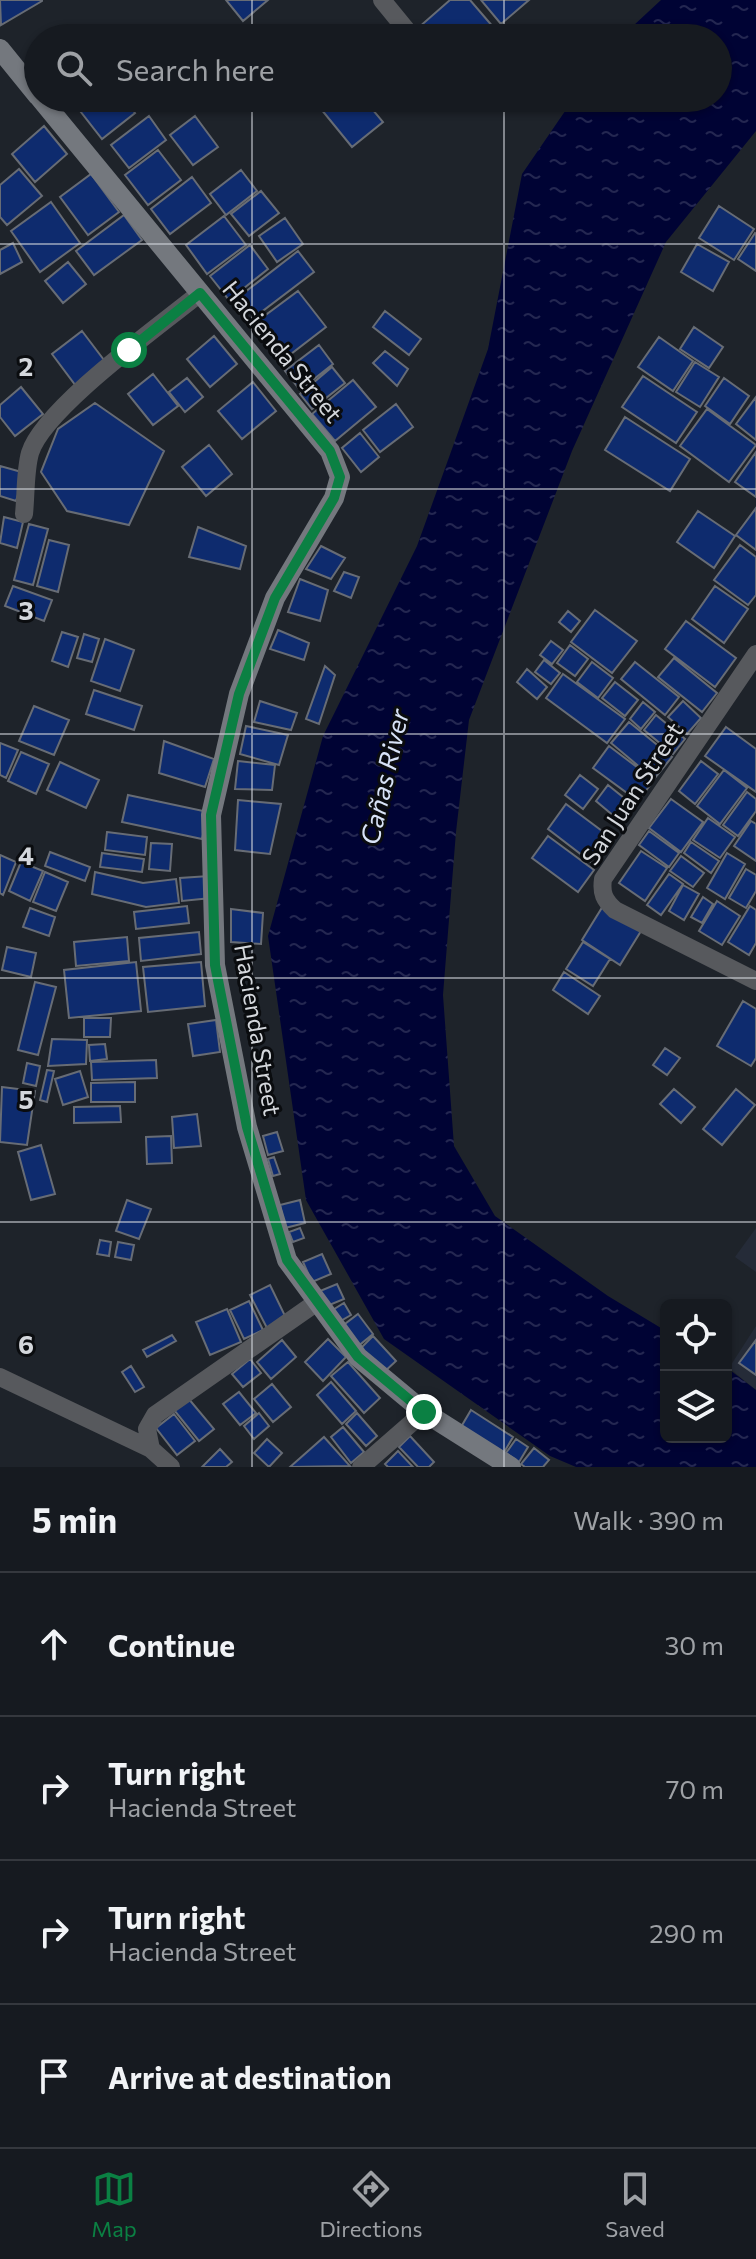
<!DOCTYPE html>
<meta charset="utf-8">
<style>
:root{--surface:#161a20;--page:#23272d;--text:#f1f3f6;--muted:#9ea1a5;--line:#35383e;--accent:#0b8043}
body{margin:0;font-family:Commissioner,sans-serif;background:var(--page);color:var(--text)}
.controls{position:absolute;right:24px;bottom:24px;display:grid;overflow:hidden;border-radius:12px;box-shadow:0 2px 6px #0004}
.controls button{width:72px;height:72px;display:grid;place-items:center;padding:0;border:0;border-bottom:2px solid var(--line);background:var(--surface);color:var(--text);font:40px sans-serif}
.stop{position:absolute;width:24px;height:24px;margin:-18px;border:6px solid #0b8043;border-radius:50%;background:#fff}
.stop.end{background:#0b8043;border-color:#fff;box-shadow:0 2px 8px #0008}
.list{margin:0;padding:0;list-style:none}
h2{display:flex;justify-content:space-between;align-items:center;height:104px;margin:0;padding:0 32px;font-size:34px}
h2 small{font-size:26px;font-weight:400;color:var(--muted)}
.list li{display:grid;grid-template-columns:52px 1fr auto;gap:24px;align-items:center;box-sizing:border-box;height:144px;padding:0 32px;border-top:2px solid var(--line)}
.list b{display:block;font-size:30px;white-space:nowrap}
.list p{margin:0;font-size:26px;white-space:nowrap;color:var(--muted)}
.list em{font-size:26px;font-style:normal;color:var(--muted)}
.icon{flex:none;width:44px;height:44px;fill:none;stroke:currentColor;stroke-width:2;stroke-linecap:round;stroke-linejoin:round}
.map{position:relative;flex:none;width:756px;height:1467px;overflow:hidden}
.search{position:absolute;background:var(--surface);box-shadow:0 2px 6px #0004;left:24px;right:24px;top:24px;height:88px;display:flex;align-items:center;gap:20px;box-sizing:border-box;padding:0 28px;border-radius:44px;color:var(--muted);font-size:30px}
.sheet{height:680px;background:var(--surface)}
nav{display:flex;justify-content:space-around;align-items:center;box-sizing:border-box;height:112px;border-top:2px solid var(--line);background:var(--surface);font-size:22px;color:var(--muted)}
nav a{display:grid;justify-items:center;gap:4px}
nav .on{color:var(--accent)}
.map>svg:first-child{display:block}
.built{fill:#252b38}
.water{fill:url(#water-ripples)}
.building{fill:#0e2b6e;stroke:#676c75;stroke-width:2}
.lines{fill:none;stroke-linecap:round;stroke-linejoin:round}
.street{stroke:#57595d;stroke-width:18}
.secondary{stroke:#74787e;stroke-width:20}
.route{stroke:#0b8043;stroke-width:10}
.grid{fill:none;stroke:#d4d7dc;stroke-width:2;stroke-opacity:0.55}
.labels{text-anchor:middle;stroke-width:6;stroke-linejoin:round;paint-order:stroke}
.street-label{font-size:24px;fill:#d4d7dc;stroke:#0a0c0f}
.water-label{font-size:26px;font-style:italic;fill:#d8e3f7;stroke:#0a0c0f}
.grid-label{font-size:26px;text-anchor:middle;font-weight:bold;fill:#d4d7dc;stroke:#0a0c0f;stroke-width:6;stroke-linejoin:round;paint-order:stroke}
</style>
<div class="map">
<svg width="756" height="1467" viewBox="0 0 756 1467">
<defs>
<pattern id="water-ripples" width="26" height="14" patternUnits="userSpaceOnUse" patternTransform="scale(2)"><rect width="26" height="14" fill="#000334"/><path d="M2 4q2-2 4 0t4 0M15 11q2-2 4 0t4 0" fill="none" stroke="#242751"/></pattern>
</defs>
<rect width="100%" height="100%" fill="#1e232a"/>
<path class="built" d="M756,1228v44l-21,-15z
M756,1326v64l-27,-22z"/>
<path class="water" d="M661,0h95v131l-90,111 -94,209 -103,269 -13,112 -13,163 11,151 41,70 113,80 58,35v106h60v-70l30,23v77h-180l-26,-11 -166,-117 -78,-139 -38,-264 55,-200 94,-190 71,-197 34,-175 52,-76h144v-60h-98z"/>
<path class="building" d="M0,0h42v1l-41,24z
M226,0h42l-25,21z
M450,0h20l24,28 -11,10h-56l-9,-10z
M481,0h48l-28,24z
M70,98h53l12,15 -33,26z
M312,98h51l20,24 -31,25z
M149,116l17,24 -37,28 -18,-23z
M195,116l23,31 -25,18 -23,-30z
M44,126l23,28 -32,28 -23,-28z
M158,150l23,30 -33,25 -23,-30z
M19,169l23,27 -35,29 -7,-8v-32z
M241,170l16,21 -31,24 -16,-21z
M91,174l28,38 -31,23 -28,-38z
M192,177l19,26 -41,31 -19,-25z
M261,191l18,22 -30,23 -18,-22z
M51,202l29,41 -40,29 -29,-41z
M719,206l35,23 -20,31 -35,-22z
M124,215l18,25 -48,35 -18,-24z
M224,216l22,29 -39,29 -21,-29z
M285,218l18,26 -26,18 -18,-26z
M755,233l1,1v37l-18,-12z
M13,243l9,19 -22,12v-24z
M697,244l32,18 -16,29 -32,-19z
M250,245l18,24 -39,31 -19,-24z
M298,251l16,21 -58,44 -16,-20z
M68,262l18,22 -23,19 -18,-22z
M298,291l28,36 -39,30 -28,-37z
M385,311l36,28 -12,16 -36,-28z
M694,327l29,20 -14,21 -29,-19z
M82,331l25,33 -31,22 -24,-32z
M214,336l23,28 -27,23 -23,-28z
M659,337l34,24 -20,30 -35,-24z
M319,345l14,19 -33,26 -15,-19z
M385,351l23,18 -11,17 -24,-23z
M695,362l24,15 -19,30 -24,-15z
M332,367l13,16 -33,26 -12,-15z
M153,374l25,32 -25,19 -25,-31z
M643,376l54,36 -21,31 -54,-36z
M187,378l16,19 -18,15 -16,-20z
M724,378l25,18 -19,28 -25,-18z
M353,380l23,27 -41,34 -23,-27z
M253,382l23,29 -34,28 -24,-28z
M21,387l22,27 -28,22 -15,-19v-12z
M756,397v43l-20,-16z
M95,403l69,48 -35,74 -62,-14 -26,-39 17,-43z
M396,404l17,23 -33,25 -17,-22z
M707,409l49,36 -27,37 -49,-36z
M625,417l65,42 -20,32 -65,-41z
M360,433l19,24 -18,15 -19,-24z
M209,445l23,29 -26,22 -24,-29z
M756,452v45l-21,-15z
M0,466l25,7 -9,28 -16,-5z
M756,508v42l-20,-15z
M698,511l37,25 -21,32 -37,-26z
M4,517l19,5 -6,26 -17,-5z
M29,524l19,5 -15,56 -19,-5z
M198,527l48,19 -6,23 -51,-12z
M49,540l20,5 -11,47 -21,-6z
M740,545l16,12v38l-8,10 -34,-25z
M321,546l24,12 -14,21 -25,-10z
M344,572l15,5 -8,21 -17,-7z
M300,579l28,11 -8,31 -32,-9z
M13,586l39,14 -8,21 -39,-15z
M715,586l33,23 -24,34 -32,-24z
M595,610l42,31 -25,32 -41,-31z
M568,611l12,10 -9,11 -12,-10z
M686,621l50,37 -21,29 -50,-38z
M278,630l31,13 -5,17 -34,-11z
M62,632l16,5 -10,30 -16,-6z
M84,634l15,5 -7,23 -15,-4z
M105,639l29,11 -14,41 -29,-10z
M551,641l12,9 -11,14 -12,-9z
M570,645l18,14 -13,17 -18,-13z
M674,658l43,35 -15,19 -44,-35z
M544,660l16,13 -9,11 -16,-12z
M592,662l21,16 -15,20 -21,-16z
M635,662l44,35 -14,18 -44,-36z
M325,666l10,9 -16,49 -13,-5z
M527,669l20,18 -10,12 -20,-17z
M563,674l62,45 -18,24 -61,-45z
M615,682l23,18 -13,16 -23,-18z
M94,690l48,16 -8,24 -48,-16z
M260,701l37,12 -6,17 -37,-8z
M683,701l18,17 -14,16 -19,-17z
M643,702l12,10 -14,17 -11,-10z
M34,706l35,14 -15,35 -35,-14z
M656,715l29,24 -12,15 -29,-24z
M629,722l43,35 -18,22 -43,-36z
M246,726l42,9 -9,30 -39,-11z
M726,727l30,22v43l-51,-36z
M164,741l50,18 -9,28 -46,-14z
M0,743l18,7 -12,28 -6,-3z
M609,746l45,34 -16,21 -45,-33z
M21,752l28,12 -13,30 -28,-13z
M238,761l37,4 -3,25 -37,-1z
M701,761l17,13 -23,30 -16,-13z
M60,762l39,18 -13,28 -39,-18z
M724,770l23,18 -27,36 -23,-18z
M580,775l18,14 -15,20 -18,-14z
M608,785l26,21 -13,16 -25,-21z
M747,792l9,7v12l-18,25 -15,-11z
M128,795l80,17 -6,27 -80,-17z
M671,799l32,23 -22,30 -32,-24z
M238,800l43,4 -11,50 -35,-4z
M566,804l44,33 -19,25 -43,-33z
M708,818l27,19 -15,21 -27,-18z
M751,821l5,3v37l-22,-15z
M649,831l30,22 -10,14 -30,-22z
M107,832l40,5 -2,18 -40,-5z
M548,836l46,34 -16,22 -46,-34z
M691,842l28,19 -8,12 -27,-20z
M151,843l21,1 -2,27 -21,-2z
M641,851l26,17 -22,33 -26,-18z
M50,852l40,15 -5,14 -40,-15z
M102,853l42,6 -2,13 -42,-5z
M727,853l18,11 -20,35 -18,-11z
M0,855l16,7 -13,33 -3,-2z
M681,856l23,17 -11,14 -23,-16z
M21,862l22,9 -13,30 -21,-10z
M746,869l10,6v16l-10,17 -17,-10z
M45,872l23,10 -12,29 -23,-9z
M95,872l48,11 33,-4 3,24 -33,4 -54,-13z
M669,874l14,10 -22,31 -14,-10z
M209,876l2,22 -29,3 -2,-23z
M683,885l16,9 -15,26 -15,-9z
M703,897l10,7 -11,19 -11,-6z
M717,901l23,15 -18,29 -23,-14z
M187,906l2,17 -53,6 -2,-17z
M603,906l38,25 -21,34 -38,-25z
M750,906l6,4v33l-7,12 -21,-13z
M30,908l25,9 -6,19 -26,-9z
M231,909l32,4 -2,31 -30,-2z
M199,932l2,22 -60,7 -2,-23z
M127,937l2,24 -53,5 -2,-24z
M583,942l27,17 -17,27 -27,-17z
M7,947l29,6 -5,24 -29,-7z
M136,962l5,49 -72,7 -5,-48z
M201,962l4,44 -57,6 -5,-45z
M564,972l36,24 -12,18 -35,-24z
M35,982l21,5 -18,68 -20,-5z
M743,1001l13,8v49l-5,8 -34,-20z
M84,1018h27l-1,19h-26z
M216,1020l4,32 -27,4 -5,-32z
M52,1039l35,1 -1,24 -38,2z
M105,1044l2,15 -17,2 -1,-16z
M665,1048l15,10 -13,17 -14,-10z
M156,1060l1,18 -65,2 -1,-18z
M27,1063l13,3 -4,20 -13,-3z
M47,1070l7,1 -7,31 -7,-2z
M80,1071l8,26 -25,8 -8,-26z
M135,1082v20h-44v-19z
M2,1087l33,4 -8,54 -27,-3z
M674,1089l21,18 -14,16 -21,-19z
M736,1089l19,16 -33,40 -19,-16z
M120,1106l1,16 -47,1v-16z
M197,1114l4,32 -27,2 -2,-31z
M277,1132l6,19 -15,4 -5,-19z
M171,1136l1,27 -25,1 -1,-27z
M41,1145l14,49 -24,6 -13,-48z
M274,1157l6,17 -7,2 -5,-17z
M127,1200l24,9 -12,30 -23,-8z
M300,1200l5,23 -20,5 -5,-23z
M300,1228l4,10 -11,4 -4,-10z
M100,1240l11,2 -2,14 -12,-2z
M118,1242l16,3 -3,15 -16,-3z
M322,1254l9,20 -19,8 -9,-20z
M337,1284l7,15 -17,7 -7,-15z
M270,1285l17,35 -19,10 -18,-35z
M249,1301l14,29 -19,9 -14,-29z
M344,1303l7,12 -14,8 -6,-12z
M227,1309l14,33 -31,13 -14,-33z
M358,1314l15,20 -16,13 -16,-20z
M172,1335l4,6 -29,16 -4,-7z
M373,1336l23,25 -13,12 -23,-24z
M328,1339l18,18 -23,24 -18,-19z
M282,1340l14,17 -25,22 -14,-17z
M756,1340v35l-17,-12z
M250,1359l11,14 -18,14 -11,-13z
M348,1362l32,36 -16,15 -33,-37z
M131,1366l13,21 -9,5 -13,-20z
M331,1382l25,29 -14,13 -25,-29z
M272,1384l19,23 -18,15 -19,-23z
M239,1392l17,21 -16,12 -17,-21z
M188,1398l26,31 -15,12 -25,-31z
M471,1410l42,27 -10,17 -42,-27z
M259,1413l10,13 -15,13 -10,-13z
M357,1413l20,23 -11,10 -20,-22z
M174,1414l21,27 -18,14 -21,-27z
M343,1427l21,25 -13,11 -20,-26z
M410,1436l24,26 -5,5h-11l-19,-20z
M324,1437l26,29 -60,1z
M267,1439l15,14 -13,14 -15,-14z
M516,1439l12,8 -9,15 -13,-9z
M534,1448l15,12 -6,7h-18l-4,-3z
M220,1449l12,13 -6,5h-24z
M398,1451l15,16h-25l-3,-3z"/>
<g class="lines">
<path class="street" d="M382,0l31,38
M24,514c2,-19 1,-43 6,-61 14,-45 131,-128 170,-160
M756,654l-153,225c-2,14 1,21 12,31l141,71
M0,1377l151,72
M171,1467l-20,-18 -4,-20 8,-14 162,-113
M361,1467l63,-55"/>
<path class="secondary" d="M0,49l38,47
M40,98l290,353 10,26 -6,21 -59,100 -36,96 -28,121 4,150 32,162 40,133 71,97 66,55 87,55"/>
</g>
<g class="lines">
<path class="route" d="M129,350l71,-57 130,158 10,26 -6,21 -59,100 -36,96 -28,121 4,150 32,162 40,133 71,97 66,55"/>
</g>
<path class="grid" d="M252,0v38M504,0v38M252,98v1369M504,98v1369M0,244h756M0,489h756M0,734h756M0,978h756M0,1222h756"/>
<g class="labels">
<g class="street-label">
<text transform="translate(282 352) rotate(51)" y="8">Hacienda Street</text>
<text transform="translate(633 794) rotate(-57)" y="8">San Juan Street</text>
<text transform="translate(257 1030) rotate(80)" y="8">Hacienda Street</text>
</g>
<g class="water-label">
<text transform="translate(385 777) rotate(-77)" y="9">Cañas River</text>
</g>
</g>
<g class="grid-label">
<text x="26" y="376">2</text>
<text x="26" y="620">3</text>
<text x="26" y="865">4</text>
<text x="26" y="1109">5</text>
<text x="26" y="1354">6</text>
</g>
</svg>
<div class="controls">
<button><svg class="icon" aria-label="locate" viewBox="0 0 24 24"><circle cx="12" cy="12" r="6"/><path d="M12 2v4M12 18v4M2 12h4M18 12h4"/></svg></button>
<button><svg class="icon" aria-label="layers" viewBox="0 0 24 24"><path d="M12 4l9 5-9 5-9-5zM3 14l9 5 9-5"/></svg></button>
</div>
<div class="stop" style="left:129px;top:350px"></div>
<div class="stop end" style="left:424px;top:1412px"></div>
<div class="search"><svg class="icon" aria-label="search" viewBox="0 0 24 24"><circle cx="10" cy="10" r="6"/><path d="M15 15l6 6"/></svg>Search here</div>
</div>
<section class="sheet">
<h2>5 min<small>Walk · 390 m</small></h2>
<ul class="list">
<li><svg class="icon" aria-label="ahead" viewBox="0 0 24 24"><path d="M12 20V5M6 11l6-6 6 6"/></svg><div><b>Continue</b></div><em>30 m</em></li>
<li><svg class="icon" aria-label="right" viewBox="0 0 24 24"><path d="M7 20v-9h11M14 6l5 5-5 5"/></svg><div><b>Turn right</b><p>Hacienda Street</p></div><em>70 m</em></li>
<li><svg class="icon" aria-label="right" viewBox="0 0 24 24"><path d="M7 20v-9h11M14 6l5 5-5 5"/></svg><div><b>Turn right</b><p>Hacienda Street</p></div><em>290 m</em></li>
<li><svg class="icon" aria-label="arrive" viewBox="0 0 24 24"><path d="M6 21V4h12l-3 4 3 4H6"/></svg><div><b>Arrive at destination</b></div></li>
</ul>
</section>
<nav>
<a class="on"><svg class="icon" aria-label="map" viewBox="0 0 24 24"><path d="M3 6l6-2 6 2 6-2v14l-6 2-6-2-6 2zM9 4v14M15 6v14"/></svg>Map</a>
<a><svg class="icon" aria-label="directions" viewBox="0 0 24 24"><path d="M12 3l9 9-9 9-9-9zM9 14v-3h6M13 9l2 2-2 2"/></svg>Directions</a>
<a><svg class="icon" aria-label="saved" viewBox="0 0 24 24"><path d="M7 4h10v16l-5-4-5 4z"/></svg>Saved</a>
</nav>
